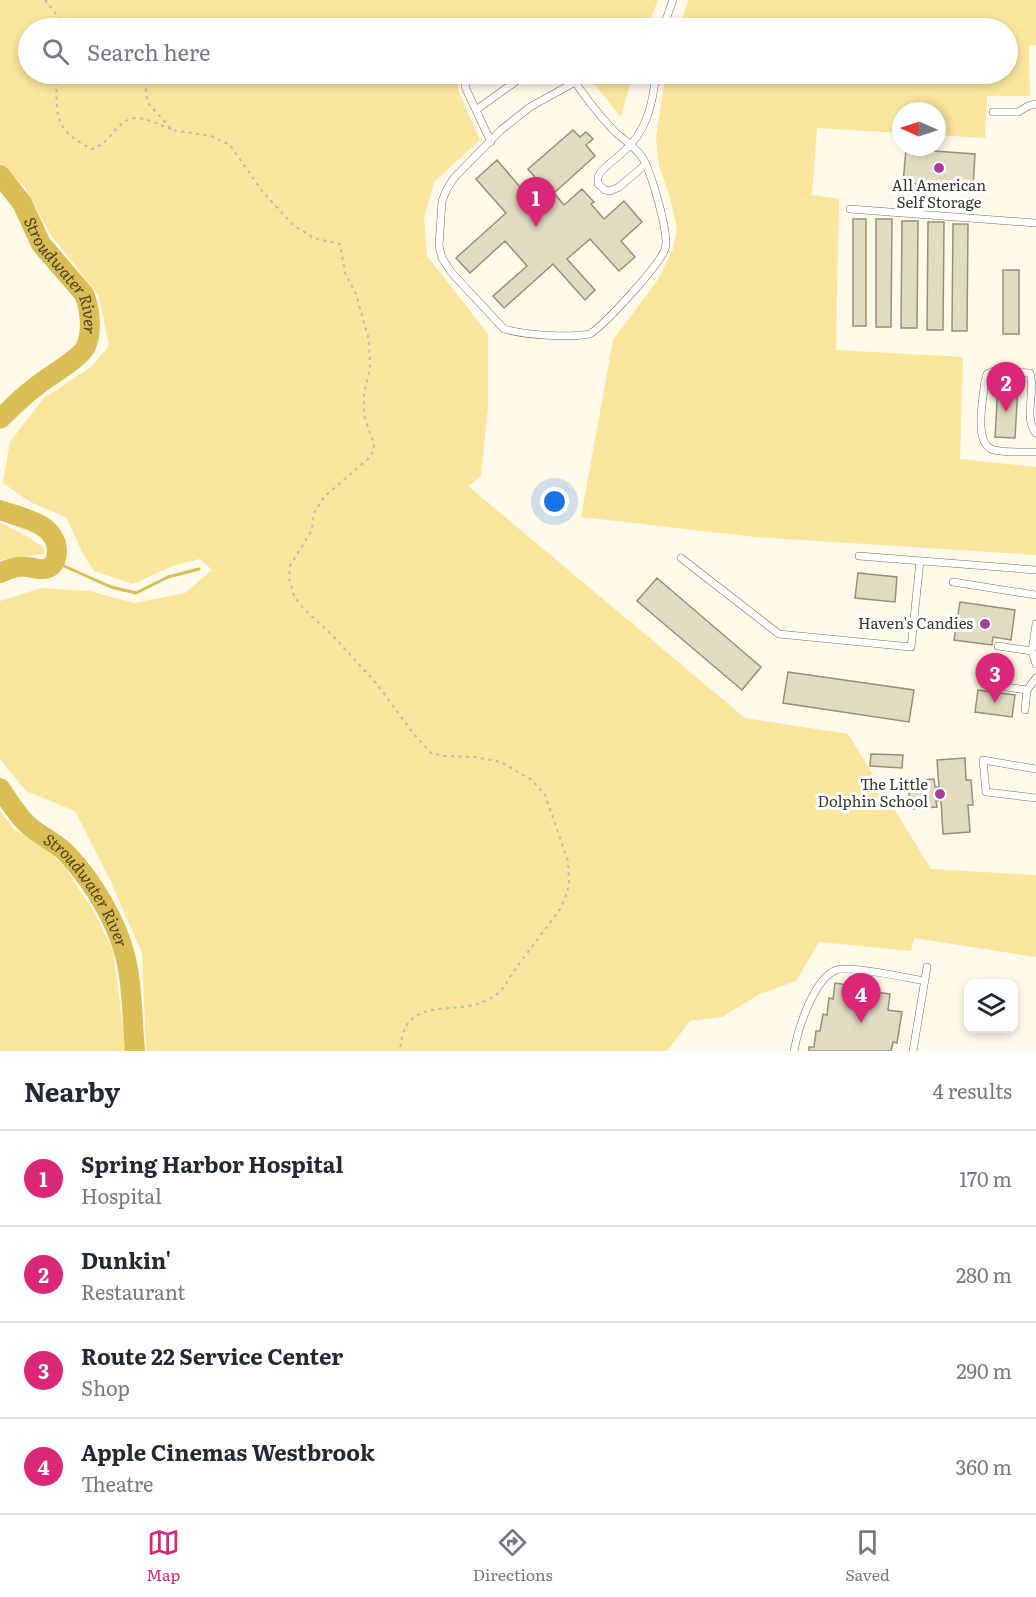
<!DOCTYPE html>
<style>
:root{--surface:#fff;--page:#f2f2f3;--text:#1f2937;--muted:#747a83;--line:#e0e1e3;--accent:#db2777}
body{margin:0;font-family:Literata,serif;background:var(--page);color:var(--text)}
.controls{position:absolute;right:18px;bottom:18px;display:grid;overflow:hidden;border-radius:12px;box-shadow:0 3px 9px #0003}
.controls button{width:54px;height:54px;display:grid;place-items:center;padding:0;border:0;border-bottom:2px solid var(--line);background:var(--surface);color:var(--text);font:30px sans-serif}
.compass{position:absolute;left:892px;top:102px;width:54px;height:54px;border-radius:50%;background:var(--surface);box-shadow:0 3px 9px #0003;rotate:273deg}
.you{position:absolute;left:555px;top:502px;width:21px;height:21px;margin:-15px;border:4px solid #fff;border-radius:50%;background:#1a73e8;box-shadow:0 0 0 9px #1a73e833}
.badge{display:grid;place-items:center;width:39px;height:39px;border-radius:50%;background:var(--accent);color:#fff;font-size:20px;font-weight:700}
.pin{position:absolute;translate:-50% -50px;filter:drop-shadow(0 2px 3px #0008)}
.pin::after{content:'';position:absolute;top:32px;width:21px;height:18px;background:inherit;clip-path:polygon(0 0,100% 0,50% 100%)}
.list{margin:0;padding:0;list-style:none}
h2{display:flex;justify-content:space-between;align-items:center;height:78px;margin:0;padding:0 24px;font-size:26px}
h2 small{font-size:20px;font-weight:400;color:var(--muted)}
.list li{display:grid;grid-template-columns:39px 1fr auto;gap:18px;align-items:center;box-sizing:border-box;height:96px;padding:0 24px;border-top:2px solid var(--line)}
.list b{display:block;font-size:22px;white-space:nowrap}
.list p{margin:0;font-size:20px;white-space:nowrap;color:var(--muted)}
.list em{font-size:20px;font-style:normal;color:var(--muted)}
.icon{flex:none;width:33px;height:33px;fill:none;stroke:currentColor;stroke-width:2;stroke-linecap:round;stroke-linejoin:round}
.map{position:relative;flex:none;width:1036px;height:1051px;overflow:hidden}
.search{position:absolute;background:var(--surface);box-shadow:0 3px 9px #0003;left:18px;right:18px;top:18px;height:66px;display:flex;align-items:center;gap:15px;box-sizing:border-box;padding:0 21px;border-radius:33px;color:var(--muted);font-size:22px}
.sheet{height:462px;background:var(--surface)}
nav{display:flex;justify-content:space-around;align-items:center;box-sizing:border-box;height:84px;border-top:2px solid var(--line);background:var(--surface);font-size:16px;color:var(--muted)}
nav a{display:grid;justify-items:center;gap:3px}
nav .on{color:var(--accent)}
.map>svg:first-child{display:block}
.green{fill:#fae59d}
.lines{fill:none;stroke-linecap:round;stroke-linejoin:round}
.stream{stroke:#dabd55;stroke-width:3}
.river{stroke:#dabd55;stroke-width:20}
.building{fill:#e2dbc1;stroke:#979077;stroke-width:1.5}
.lane-casing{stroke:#777059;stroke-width:8}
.path{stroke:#bdb9ab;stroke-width:2;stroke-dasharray:3 4.5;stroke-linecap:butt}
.lane{stroke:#fff;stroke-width:7}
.poi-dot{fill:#a73d9d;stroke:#fff;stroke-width:2}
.labels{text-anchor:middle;stroke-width:6;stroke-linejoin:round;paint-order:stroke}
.poi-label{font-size:15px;fill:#38352a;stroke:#fff;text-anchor:end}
.water-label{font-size:16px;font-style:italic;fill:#4e4217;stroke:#fff}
</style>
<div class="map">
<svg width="1036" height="1051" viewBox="0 0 1036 1051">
<rect width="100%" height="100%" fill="#fef9e9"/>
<path class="green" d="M0,0h658l-11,28h-98l-10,-2h-6l-5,-7 -17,9h-483v46h432l-2,7v9l22,50 -46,42 -10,36 3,38 61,78v72l-7,70 -13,10 277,232 103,16 83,135 105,6v82l-122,-19 -3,13 -92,-9 -23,39 -36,13 -38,23 -32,4 -23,30h-521l-4,-98 -31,-71 -36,-71 -49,-20 -26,-32v-158l41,-13 48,3 45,12 51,-10 27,-23 -12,-11 -25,6 -42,19 -39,-13 -12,-19 -16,-35 -36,-15 -27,-19 7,-41 33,-43 49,-33 17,-20 -10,-50 -48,-61 -27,-49 -24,-23z
M689,0h347v45l-7,1 1,50h-43l-2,42 -48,-3v-24h-36v22l-84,-5 -5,67 27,4 -3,151 127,7 -3,102 76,8v88l-281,-18 -174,-20 32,-177 44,-59 16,-32 4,-21 -7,-31 -11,-31 -3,-29 10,-63h342v-46h-330z
M586,74h47l-12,43z
M0,523l28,14 16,11v6l-44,6z
M0,811l15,19 28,16 21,20 30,46 19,39 13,100h-126z"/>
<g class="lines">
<path class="stream" d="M55,562l56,25 25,6 32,-16 31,-8"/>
<g class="river">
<path id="s1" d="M0,175l22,28 19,41 43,50c6,14 9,39 1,54 -7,12 -35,27 -47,37 -14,10 -26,22 -38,34"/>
<path d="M0,510c21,8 55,12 57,40 0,7 -1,13 -7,17 -7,4 -15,1 -23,0 -9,-1 -19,2 -27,6"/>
<path id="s2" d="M0,788c9,13 16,26 28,37 12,11 29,18 40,30 26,28 49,67 58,104 7,30 6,62 9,92"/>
</g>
</g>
<path class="building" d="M573,130l7,7 6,-5 7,7 -7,6 9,11 -41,37 10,12 18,-16 12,13 -3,2 13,15 20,-18 18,21 -21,19 14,16 -16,14 -29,-32 -23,20 28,31 -10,10 -32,-36 -49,44 -11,-12 34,-30 -22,-25 -35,32 -14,-15 50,-45 -30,-34 21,-19 29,34 13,-12 -11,-13z
M906,149l69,5 -2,34 -70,-5z
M853,219h13v107h-13z
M876,219h16l-1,108h-15z
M902,221h16l-1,107h-16z
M928,222h16l-1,108h-16z
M953,224h15l-1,107h-15z
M1003,270h16v64h-16z
M998,385l20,1 -3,52 -20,-1z
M858,573l39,4 -2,25 -40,-4z
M657,578l104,89 -19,23 -105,-89z
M960,602l55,8 -4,30 -18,-3 -1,8 -38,-5z
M788,672l126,18 -5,32 -126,-19z
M978,690l37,5 -3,22 -37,-5z
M871,754l32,1 -1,13 -32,-2z
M965,758l1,22h5l2,25h-5l2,27 -27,2 -2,-34 -5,1 1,6 -27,2 -2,-28 26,-2 1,8h4l-2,-27z
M835,983l24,4v3l31,4 -2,16 14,2 -5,31 -4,-1 -2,9h-82v-4h5l2,-16h4l3,-17 4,1 2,-17 4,1z"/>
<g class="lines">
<g class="lane-casing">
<path id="lane" d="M663,28l10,-28
M469,74l-4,11 1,4 25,53
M570,74c11,18 30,42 45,58 9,8 19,14 27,25 8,12 28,77 23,92 -6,17 -59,74 -75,85 -22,4 -64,1 -86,-5l-53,-57 -9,-14 -3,-12 3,-45 5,-12 7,-11 47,-48 29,-23 45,-25
M476,110l50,-36
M993,112h25l10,-6 8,-2
M645,165l-26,22 -9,4 -5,-1 -7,-6v-7l2,-4c9,-11 22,-18 31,-29 18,-20 22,-45 25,-70
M850,209l186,14
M1036,433c-13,-15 0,-41 -6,-60l-36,-2 -7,3 -2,7c-2,18 -12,64 9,69 13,3 29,2 42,2
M859,556l177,14
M681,558l98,76 132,13 9,-86
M953,582l83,13
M1036,624l-4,27 4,13
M998,646l34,5
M985,684l42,6 9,-12
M1025,710l2,-20
M1036,769l-53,-9 3,32 50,6
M794,1051c4,-23 20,-72 42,-81 12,-5 72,8 89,11
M913,1051l14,-84"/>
</g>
<path class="path" d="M45,0l22,28
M60,28v-6
M56,74c2,40 -6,54 36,75 9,-3 13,-7 19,-14 21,-27 33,-16 60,-6
M143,74l5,29 24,27 39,6 19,9 32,46 31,34 21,13 26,6 5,29 11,21 13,46 1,28 -6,25v23l10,28 -1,8 -5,7 -44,38 -11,18 -1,15 -22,36 -1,12 5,18 9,12 30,28 43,47 37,50 18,20 12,3 32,1 26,5 31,18 13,15 23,66 1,21 -2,11 -6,15c-15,20 -30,40 -45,60 -6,8 -11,20 -19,26 -36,29 -93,-7 -97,57"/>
<use href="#lane" class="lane"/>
</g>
<g class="poi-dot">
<circle cx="939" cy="168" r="6"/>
<circle cx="985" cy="624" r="6"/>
<circle cx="940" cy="794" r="6"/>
</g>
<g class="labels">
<g class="poi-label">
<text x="939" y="191" text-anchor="middle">All American<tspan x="939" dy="17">Self Storage</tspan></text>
<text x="973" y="629">Haven's Candies</text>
<text x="928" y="790">The Little<tspan x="928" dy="17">Dolphin School</tspan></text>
</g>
<g class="water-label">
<text dy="6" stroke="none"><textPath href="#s1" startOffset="120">Stroudwater River</textPath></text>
<text dy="6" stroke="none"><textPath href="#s2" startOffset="136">Stroudwater River</textPath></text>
</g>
</g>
</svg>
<div class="controls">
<button><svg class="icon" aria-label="layers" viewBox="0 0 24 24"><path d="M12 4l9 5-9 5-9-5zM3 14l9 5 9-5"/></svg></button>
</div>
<svg class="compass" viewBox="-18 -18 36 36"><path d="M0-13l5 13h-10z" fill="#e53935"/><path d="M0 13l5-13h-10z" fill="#747a83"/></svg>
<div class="you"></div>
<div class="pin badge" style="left:536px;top:227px">1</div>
<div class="pin badge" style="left:1006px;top:412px">2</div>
<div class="pin badge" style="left:995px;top:703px">3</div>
<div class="pin badge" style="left:861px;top:1023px">4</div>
<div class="search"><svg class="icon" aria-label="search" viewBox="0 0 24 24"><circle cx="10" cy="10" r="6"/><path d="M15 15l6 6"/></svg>Search here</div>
</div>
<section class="sheet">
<h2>Nearby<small>4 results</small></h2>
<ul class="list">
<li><span class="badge">1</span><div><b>Spring Harbor Hospital</b><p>Hospital</p></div><em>170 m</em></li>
<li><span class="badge">2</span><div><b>Dunkin'</b><p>Restaurant</p></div><em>280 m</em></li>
<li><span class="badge">3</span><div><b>Route 22 Service Center</b><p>Shop</p></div><em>290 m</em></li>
<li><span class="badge">4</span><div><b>Apple Cinemas Westbrook</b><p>Theatre</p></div><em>360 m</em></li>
</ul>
</section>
<nav>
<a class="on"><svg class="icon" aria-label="map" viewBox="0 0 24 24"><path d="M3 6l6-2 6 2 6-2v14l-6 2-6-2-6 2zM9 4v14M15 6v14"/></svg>Map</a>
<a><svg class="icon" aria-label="directions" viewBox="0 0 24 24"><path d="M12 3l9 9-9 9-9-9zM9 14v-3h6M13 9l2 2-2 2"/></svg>Directions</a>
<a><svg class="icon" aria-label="saved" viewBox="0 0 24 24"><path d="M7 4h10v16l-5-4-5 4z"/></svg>Saved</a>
</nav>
